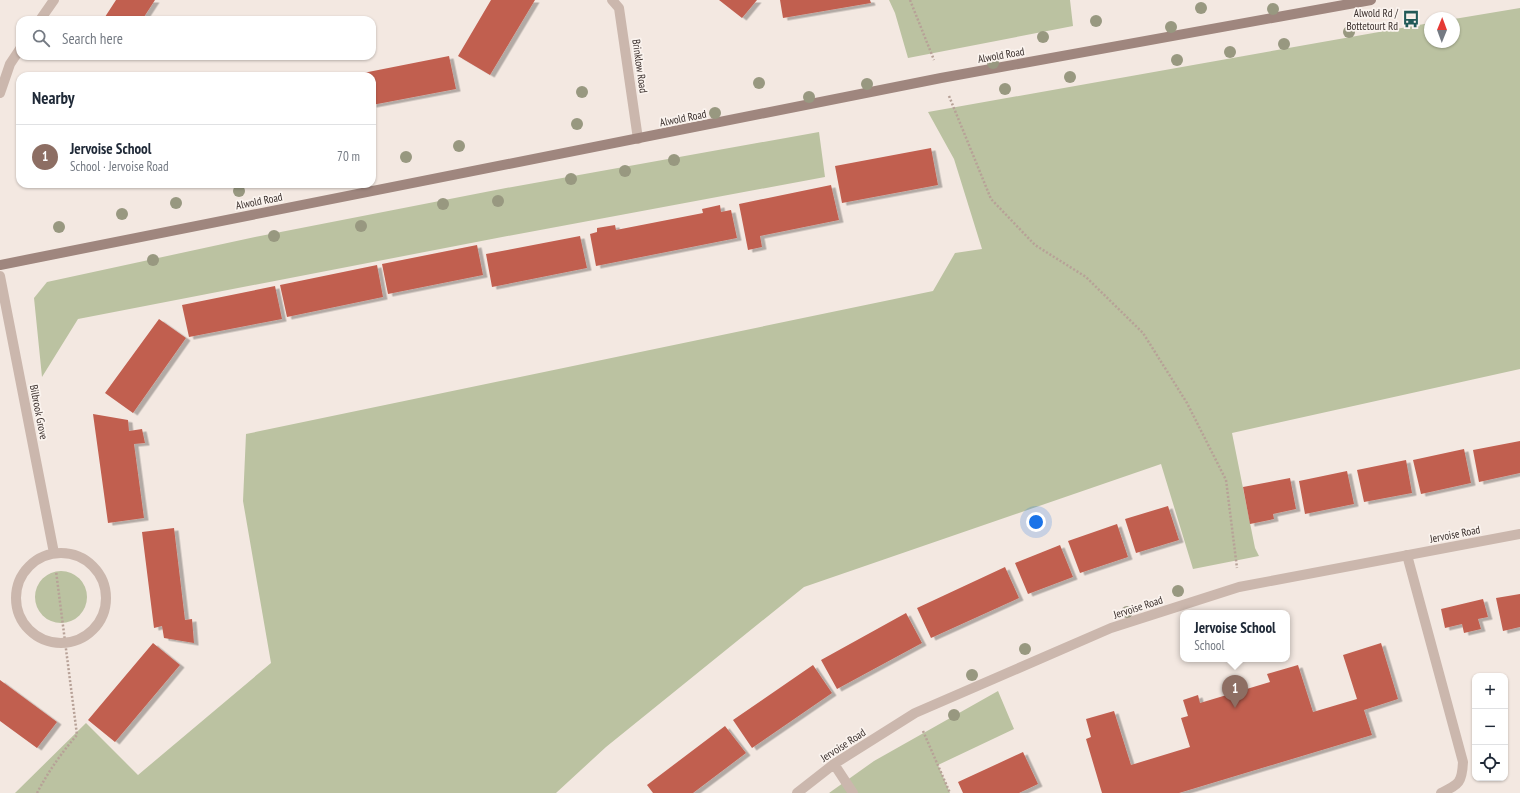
<!DOCTYPE html>
<meta charset="utf-8">
<style>
:root{--surface:#fff;--page:#f2f2f3;--text:#1f2937;--muted:#747a83;--line:#e0e1e3;--accent:#225a57}
body{margin:0;font-family:"PT Sans Narrow",sans-serif;background:var(--page);color:var(--text)}
.controls{position:absolute;right:12px;bottom:12px;display:grid;overflow:hidden;border-radius:8px;box-shadow:0 1px 3px #0004}
.controls button{width:36px;height:36px;display:grid;place-items:center;padding:0;border:0;border-bottom:1px solid var(--line);background:var(--surface);color:var(--text);font:20px sans-serif}
.compass{position:absolute;left:1424px;top:12px;width:36px;height:36px;border-radius:50%;background:var(--surface);box-shadow:0 1px 3px #0004;rotate:1deg}
.you{position:absolute;left:1036px;top:522px;width:14px;height:14px;margin:-10px;border:3px solid #fff;border-radius:50%;background:#1a73e8;box-shadow:0 0 0 6px #1a73e833}
.badge{display:grid;place-items:center;width:26px;height:26px;border-radius:50%;background:var(--accent);color:#fff;font-size:13px;font-weight:700}
.pin{position:absolute;translate:-50% -33px;filter:drop-shadow(0 1px 2px #0008)}
.pin::after{content:'';position:absolute;top:21px;width:14px;height:12px;background:inherit;clip-path:polygon(0 0,100% 0,50% 100%)}
.popup{position:absolute;left:1180px;top:610px;width:110px;height:52px;box-sizing:border-box;display:grid;place-content:center;border-radius:8px;background:var(--surface);filter:drop-shadow(0 1px 3px #0005);font-size:13px;white-space:nowrap;color:var(--muted)}
.popup b{font-size:15px;color:var(--text)}
.popup::after{content:'';position:absolute;left:50%;top:100%;margin-left:-8px;border:8px solid transparent;border-top-color:var(--surface)}
.list{margin:0;padding:0;list-style:none}
h2{display:flex;justify-content:space-between;align-items:center;height:52px;margin:0;padding:0 16px;font-size:17px}
h2 small{font-size:13px;font-weight:400;color:var(--muted)}
.list li{display:grid;grid-template-columns:26px 1fr auto;gap:12px;align-items:center;box-sizing:border-box;height:64px;padding:0 16px;border-top:1px solid var(--line)}
.list b{display:block;font-size:15px;white-space:nowrap}
.list p{margin:0;font-size:13px;white-space:nowrap;color:var(--muted)}
.list em{font-size:13px;font-style:normal;color:var(--muted)}
.icon{flex:none;width:22px;height:22px;fill:none;stroke:currentColor;stroke-width:2;stroke-linecap:round;stroke-linejoin:round}
.map{position:relative;flex:none;width:1520px;height:793px;overflow:hidden}
.search{position:absolute;background:var(--surface);box-shadow:0 1px 3px #0004;left:16px;top:16px;width:360px;height:44px;display:flex;align-items:center;gap:10px;box-sizing:border-box;padding:0 14px;border-radius:12px;color:var(--muted);font-size:15px}
.panel{position:absolute;background:var(--surface);box-shadow:0 1px 3px #0004;left:16px;top:72px;width:360px;height:116px;border-radius:12px}
.map>svg:first-child{display:block}
.green{fill:#bbc2a1}
.building{fill:#c15f50;filter:url(#shadow)}
.lines{fill:none;stroke-linecap:round;stroke-linejoin:round}
.path{stroke:#b7a197;stroke-width:2.5;stroke-dasharray:2 2;stroke-linecap:butt}
.lane{stroke:#cbb7ad;stroke-width:10}
.street{stroke:#cbb7ad;stroke-width:10}
.secondary{stroke:#9f867e;stroke-width:10}
.tree{fill:#989880}
.labels{text-anchor:middle;stroke-width:3.5;stroke-linejoin:round;paint-order:stroke}
.poi-label{font-size:11px;fill:#392e2b;stroke:#faf3ee;text-anchor:end}
.street-label{font-size:11px;fill:#392e2b;stroke:#faf3ee}
</style>
<div class="map">
<svg width="1520" height="793" viewBox="0 0 1520 793">
<defs>
<filter id="shadow"><feDropShadow dx="4.5" dy="2.5" stdDeviation="0" flood-color="#0004"/></filter>
</defs>
<rect width="100%" height="100%" fill="#f3e8e1"/>
<path class="green" d="M889,0h181l3,26 -165,32 -13,-45z
M1520,8v361l-288,64 23,115 4,8 -66,13 -32,-105 -357,123 -198,160 -50,46h-541l71,-70 52,52 133,-112 -28,-162 3,-67 687,-143 22,-38 27,-4 -28,-90 -26,-47 502,-89v19h24v-23z
M819,132l6,45 -328,61 -419,81 -36,58 -8,-79 13,-16 208,-45 251,-49z
M35 597a26 26 0 1 1 52 0a26 26 0 1 1-52 0Z
M998,691l16,38 -76,36 12,28h-121l45,-32z"/>
<path class="building" d="M116,0h39l-13,20h-39z
M491,0h44l-45,75 -32,-19z
M719,0h38l-15,18z
M780,0h90l1,3 -88,15z
M449,56l7,33 -84,16v-29h-14v-2z
M931,148l7,37 -96,18 -7,-37z
M831,185l8,35 -79,16 2,11 -14,3 -9,-46z
M720,205l1,7 10,-2 6,28 -141,28 -6,-32 7,-2v-4l18,-3 1,5 87,-17 -1,-4z
M580,236l7,32 -95,19 -6,-33z
M477,245l6,30 -95,19 -6,-30z
M377,265l6,32 -96,20 -7,-32z
M275,286l7,33 -93,18 -7,-32z
M159,319l27,19 -53,75 -28,-20z
M93,414l35,6 1,11 13,-2 3,14 -11,1 10,74 -36,5z
M1520,441v32l-41,9 -6,-32z
M1464,449l7,34 -50,11 -8,-34z
M1406,460l6,33 -48,9 -7,-32z
M1347,471l7,33 -49,10 -6,-33z
M1290,478l6,31 -23,5 1,5 -24,5 -7,-37z
M1168,506l11,34 -43,13 -11,-34z
M1117,524l11,33 -48,16 -12,-32z
M174,528l11,92 7,-1 2,24 -30,-5 -2,-12 -8,2 -12,-96z
M1060,545l13,32 -45,17 -13,-31z
M1005,567l14,31 -88,40 -14,-30z
M1520,594v33l-17,4 -7,-33z
M1483,599l5,18 -10,2 3,10 -17,4 -2,-9 -17,4 -4,-19z
M906,613l16,30 -85,46 -16,-29z
M153,643l27,22 -65,77 -27,-22z
M1381,643l17,56 -34,11 8,25 -193,58h-77l-16,-54 5,-2 -5,-18 28,-8 17,54 59,-18 -9,-29 7,-2 -5,-16 15,-5 2,8 70,-21 -3,-8 31,-9 15,47 44,-13 -14,-44z
M813,665l19,28 -80,55 -19,-28z
M0,680l57,42 -20,26 -37,-27z
M725,726l21,27 -53,40h-40l-6,-8z
M1023,752l15,32 -19,9h-56l-5,-11z"/>
<g class="lines">
<path class="path" d="M910,0l24,60
M949,96l42,103 44,46 51,32 57,56 44,70 39,77 11,88
M923,731l27,62
M37,793c11,-21 25,-41 40,-58l-21,-164"/>
<path class="lane" d="M1407,555l56,207c-1,21 -4,22 -22,31"/>
<path class="street" d="M612,0l7,8 19,131
M40,20l14,-20
M0,93l10,-29 10,-15
M0,276l54,277
M16 598a45 45 0 1 1 90 0a45 45 0 1 1-90 0Z
M834,764l19,29
M797,793l37,-29 81,-51 196,-85 128,-41 281,-53"/>
<path class="secondary" d="M0,265l941,-187 430,-78"/>
</g>
<g class="tree">
<circle cx="1201" cy="8" r="6"/>
<circle cx="1273" cy="9" r="6"/>
<circle cx="1096" cy="21" r="6"/>
<circle cx="1171" cy="27" r="6"/>
<circle cx="1349" cy="32" r="6"/>
<circle cx="1043" cy="37" r="6"/>
<circle cx="1284" cy="44" r="6"/>
<circle cx="1230" cy="52" r="6"/>
<circle cx="1177" cy="60" r="6"/>
<circle cx="993" cy="63" r="6"/>
<circle cx="1070" cy="77" r="6"/>
<circle cx="759" cy="83" r="6"/>
<circle cx="867" cy="84" r="6"/>
<circle cx="1005" cy="89" r="6"/>
<circle cx="582" cy="92" r="6"/>
<circle cx="809" cy="97" r="6"/>
<circle cx="715" cy="113" r="6"/>
<circle cx="577" cy="124" r="6"/>
<circle cx="459" cy="146" r="6"/>
<circle cx="406" cy="157" r="6"/>
<circle cx="674" cy="160" r="6"/>
<circle cx="625" cy="171" r="6"/>
<circle cx="571" cy="179" r="6"/>
<circle cx="239" cy="191" r="6"/>
<circle cx="498" cy="201" r="6"/>
<circle cx="176" cy="203" r="6"/>
<circle cx="443" cy="204" r="6"/>
<circle cx="122" cy="214" r="6"/>
<circle cx="361" cy="226" r="6"/>
<circle cx="59" cy="227" r="6"/>
<circle cx="274" cy="236" r="6"/>
<circle cx="153" cy="260" r="6"/>
<circle cx="1178" cy="591" r="6"/>
<circle cx="1127" cy="612" r="6"/>
<circle cx="1025" cy="649" r="6"/>
<circle cx="972" cy="675" r="6"/>
<circle cx="954" cy="715" r="6"/>
</g>
<defs>
<g id="bus-bare" transform="scale(1.38)"><path d="M-5-6H5V4H4V6H2V4H-2V6H-4V4H-5ZM-3.5-4V0h7V-4ZM-3.5 1.2v1.5H-2V1.2ZM2 1.2v1.5H3.5V1.2Z" fill="#225a57" stroke="#faf3ee" stroke-width="2.5" paint-order="stroke"/></g>
</defs>
<g fill-rule="evenodd">
<use href="#bus-bare" x="1411" y="19"/>
</g>
<g class="labels">
<g class="poi-label">
<text x="1398" y="17">Alwold Rd /<tspan x="1398" dy="13">Bottetourt Rd</tspan></text>
</g>
<g class="street-label">
<text transform="translate(1001 55) rotate(-10)" y="4">Alwold Road</text>
<text transform="translate(640 66) rotate(82)" y="4">Brinklow Road</text>
<text transform="translate(683 118) rotate(-11)" y="4">Alwold Road</text>
<text transform="translate(259 201) rotate(-11)" y="4">Alwold Road</text>
<text transform="translate(39 412) rotate(79)" y="4">Bilbrook Grove</text>
<text transform="translate(1455 534) rotate(-11)" y="4">Jervoise Road</text>
<text transform="translate(1138 607) rotate(-18)" y="4">Jervoise Road</text>
<text transform="translate(843 745) rotate(-33)" y="4">Jervoise Road</text>
</g>
</g>
</svg>
<div class="controls">
<button>+</button>
<button>−</button>
<button><svg class="icon" aria-label="locate" viewBox="0 0 24 24"><circle cx="12" cy="12" r="6"/><path d="M12 2v4M12 18v4M2 12h4M18 12h4"/></svg></button>
</div>
<svg class="compass" viewBox="-18 -18 36 36"><path d="M0-13l5 13h-10z" fill="#e53935"/><path d="M0 13l5-13h-10z" fill="#747a83"/></svg>
<div class="you"></div>
<div class="pin badge" style="left:1235px;top:708px;background:#8d6e63">1</div>
<div class="popup"><b>Jervoise School</b>School</div>
<div class="search"><svg class="icon" aria-label="search" viewBox="0 0 24 24"><circle cx="10" cy="10" r="6"/><path d="M15 15l6 6"/></svg>Search here</div>
<section class="panel">
<h2>Nearby<small></small></h2>
<ul class="list">
<li><span class="badge" style="background:#8d6e63">1</span><div><b>Jervoise School</b><p>School · Jervoise Road</p></div><em>70 m</em></li>
</ul>
</section>
</div>
